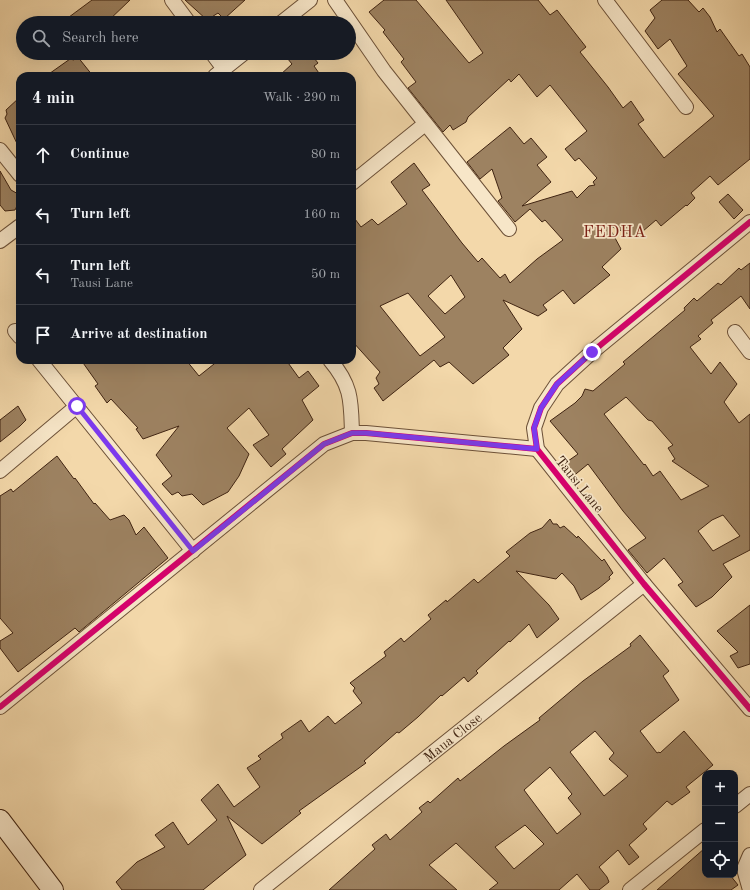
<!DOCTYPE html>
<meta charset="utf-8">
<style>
:root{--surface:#171b24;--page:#20242c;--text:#f1f3f6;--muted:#9ea1a6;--line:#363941}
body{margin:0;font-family:"Old Standard TT",serif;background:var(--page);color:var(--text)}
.controls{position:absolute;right:12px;bottom:12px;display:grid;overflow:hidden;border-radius:8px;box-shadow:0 4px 16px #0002}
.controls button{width:36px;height:36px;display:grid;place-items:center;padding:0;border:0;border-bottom:1px solid var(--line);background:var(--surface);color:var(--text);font:20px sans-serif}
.stop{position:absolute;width:12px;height:12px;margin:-9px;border:3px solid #7c3aed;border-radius:50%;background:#fff}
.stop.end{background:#7c3aed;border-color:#fff;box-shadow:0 1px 4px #0008}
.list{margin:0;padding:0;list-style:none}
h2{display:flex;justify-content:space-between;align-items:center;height:52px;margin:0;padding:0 16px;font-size:17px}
h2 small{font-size:13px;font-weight:400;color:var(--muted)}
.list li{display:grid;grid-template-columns:26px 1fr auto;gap:12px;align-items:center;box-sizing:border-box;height:60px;padding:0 16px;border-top:1px solid var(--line)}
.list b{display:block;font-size:15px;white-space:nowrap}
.list p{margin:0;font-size:13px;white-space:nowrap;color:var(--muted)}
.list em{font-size:13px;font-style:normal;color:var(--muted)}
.icon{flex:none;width:22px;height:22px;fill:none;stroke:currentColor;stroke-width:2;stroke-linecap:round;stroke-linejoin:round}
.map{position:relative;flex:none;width:750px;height:890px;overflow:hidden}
.search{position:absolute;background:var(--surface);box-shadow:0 4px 16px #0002;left:16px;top:16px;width:340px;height:44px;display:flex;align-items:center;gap:10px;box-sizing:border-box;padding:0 14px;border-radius:22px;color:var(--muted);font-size:15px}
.panel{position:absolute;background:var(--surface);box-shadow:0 4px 16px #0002;left:16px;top:72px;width:340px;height:292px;border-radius:12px}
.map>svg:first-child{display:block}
.building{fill:#9d8261;stroke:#402412;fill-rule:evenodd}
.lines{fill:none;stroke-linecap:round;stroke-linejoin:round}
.street-casing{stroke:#6d5138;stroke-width:16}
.secondary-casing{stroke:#402412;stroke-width:22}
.street{stroke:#f7e6c8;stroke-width:14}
.secondary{stroke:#f7e6c8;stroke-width:20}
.cycleway-casing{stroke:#f7e6c8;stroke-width:8}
.cycleway{stroke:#d6006c;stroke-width:6}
.route{stroke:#7c3aed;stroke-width:5}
.labels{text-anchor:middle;stroke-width:3.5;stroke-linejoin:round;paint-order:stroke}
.street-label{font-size:14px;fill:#402412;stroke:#f7e6c8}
.quarter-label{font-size:16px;letter-spacing:1px;fill:#7a1f14;stroke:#f7e6c8}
</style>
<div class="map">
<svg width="750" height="890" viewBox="0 0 750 890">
<rect width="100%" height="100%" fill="#f3d8aa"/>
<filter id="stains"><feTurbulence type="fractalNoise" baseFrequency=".005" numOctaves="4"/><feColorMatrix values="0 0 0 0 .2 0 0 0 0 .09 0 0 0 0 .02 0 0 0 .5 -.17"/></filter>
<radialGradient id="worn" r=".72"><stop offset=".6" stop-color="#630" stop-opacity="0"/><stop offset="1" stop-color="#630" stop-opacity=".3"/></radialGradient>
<path class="building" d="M92,0h38l-24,23h-45z
M185,0h60l-21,19 -6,-6 -11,7z
M384,0h32l53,63 14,-10 -37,-53h92l12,15 7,-5 29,37 -6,5 28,35 15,21 8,-7 13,19 -6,4 26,34 50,-42 -36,-42 9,-8 -17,-27 -12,10 -13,-18 10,-13 -5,-8 12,-10h26l11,12 4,-4 7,9 7,15 3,-3 19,27 3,-2 8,13v92l-32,26 -8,-9 -19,17 4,5 -8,8 -1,-1 -25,21 -5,-6 -20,17 -28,-12 13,24 -19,18 8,8 -36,29 -11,-14 -20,15 4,5 -9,6 -35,-16 19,29 -19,19 6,7 -36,29 -24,-22 -9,5 -6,-7 -51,41 -9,-13 5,-4 -3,-6 4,-6 -28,-31v-126l9,12 11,-8 6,6 29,-21 -16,-22 23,-19 16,22 -8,5 40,53 16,19 4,-4 18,20 5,-4 5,9 27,-24 26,-19 -18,-20 -3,2 -12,-13 -15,13 -17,-21 4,-3 -10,-29 -12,10 -13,-17 43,-35 14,17 7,-6 16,19 -10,8 14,17 -29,24 50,-15 5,7 12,-12 6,-1 -2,-3 4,-4 -18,-20 -4,3 -10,-12 22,-18 -37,-46 -13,12 -18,-23 -8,8 -2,-3 -41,38 -2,5 -13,8 -3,-5 -7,7 -35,-44 8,-6 -15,-20 3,-3 -21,-27 2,-2 -16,-18zM451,275l14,22 -20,17 -17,-18zM408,293l37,44 -25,19 -40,-50z
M283,53h27l8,10 -4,3 7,10h-42l13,-12z
M77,56l16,20h-47l24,-17 4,1z
M20,97v53l-15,-32 2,-4 -1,-4z
M0,171l11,19 9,5v5l-5,10 -10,1 -5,-6z
M728,194l15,16 -9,9 -15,-17z
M750,263v46l-9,-13 -30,24 2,3 -15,13 3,3 -11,8 21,27 9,-12 17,22 -13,18 15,21 11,-9v136l-27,14 9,13 -20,20 -16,10 -18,-22 5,-3 -19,-24 -17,15 -19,-23 18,-12 -23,-27 -35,-47 -17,14 -10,-12 17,-12 -28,-33 25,-18 7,-7 3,-7 8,2 32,-27 -2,-2 62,-52 -1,-2 10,-10 3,3 21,-18 3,2 18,-17 2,2zM626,397l22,23 4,1 21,24 -5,3 7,11 -3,2 37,25 -28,14 -21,-29 -7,5 -8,-12 -1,1 -40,-51zM723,515l17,21 -27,15 -15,-20 14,-11z
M81,360h105l13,16 20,-16h67l13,18 9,-7 11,15 -17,14 11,20 -31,29 4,5 -15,13 -18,-22 16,-10 -20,-27 -22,20 22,26 -10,22 -11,16 -25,13 -11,-11 -10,2 -4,-4 -6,3 -10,-11 10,-8 -16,-21 23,-29 -36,13 -7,-10 2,-1 -27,-29 -4,4 -12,-17 3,-2z
M18,406l8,14 -6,6 -20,16v-22z
M57,456l17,23 1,-1 19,26 1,-1 15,17 14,-5 5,5 7,15 8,-8 24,31 -89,74 -4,-4 -57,44 -18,-24v-7l13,-8 -13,-15v-122l11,-7 2,3z
M550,519l3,5h4l3,4 4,-2 13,12 1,-2 24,25 2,-2 9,14 -4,4 1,2 -11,9 -18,12 -7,-14 -12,-13 -6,6 -40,-8 33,34 10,14 -22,19 -8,-14 -19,18 -1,-1 -33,30 2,2 -10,9 -4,-5 -22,19 -1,-1 -23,22 -19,16 -2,-1 -33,29 2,2 -67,48 2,2 -39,31 -35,-28 19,39 -43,35h-81l-6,-8 21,-20 28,-15 -10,-12 18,-13 15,23 29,-25 -16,-20 17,-16 16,23 26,-20 -13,-19 14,-9 -3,-3 25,-18 -2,-4 20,-14 8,12 19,-16 7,8 27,-21 -9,-12 2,-3 -5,-5 36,-27 -2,-4 17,-14 3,4 27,-23 -3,-4 18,-15 1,2 27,-23 4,4 32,-27 -4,-4 24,-19 12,-5z
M750,605v59l-12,4 -8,-12 8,-4 -21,-21z
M640,635l29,36 -6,5 16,24 -39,31 17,22 2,-1 1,1 24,-22 29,34 -27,22 4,5 -18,13 -5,-4 -24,23 4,5 -18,16 10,12 -10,8 -11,-15 -19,17 8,10 2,5 -10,8h-9l-13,-16 -18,16h-70l9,-7 -42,-40 -27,22 28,25h-128l46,-41 -3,-4 14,-11 4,6 32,-28 -3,-4 9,-7 2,2 28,-25 2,3 44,-35 36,-26 -1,-2 44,-37 48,-35 -1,-2zM595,731l19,22 -5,6 19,17 -24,20 -34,-44zM550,767l22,27 -4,4 13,16 -24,20 -33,-44zM525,825l19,19 -30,25 -19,-22z
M705,848v27h25l8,10 -7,5h-74z"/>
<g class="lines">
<g class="street-casing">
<g id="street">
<path d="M172,0l17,23"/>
<path d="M335,0l49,71 125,158"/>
<path d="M605,0l81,107"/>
<path d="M281,23l29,-23"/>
<path d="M212,53l12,16"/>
<path d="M215,76l29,-23"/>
<path d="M0,150l20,25"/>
<path d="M352,183l73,-59"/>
<path d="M750,222l-158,130 -35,32 -16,24 -7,20 3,21 107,135 106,125"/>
<path d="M0,241l20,-15"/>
<path d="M15,331l5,6"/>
<path d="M735,332l15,20"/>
<path d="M39,360l154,191"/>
<path d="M330,360c22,26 21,41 22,73"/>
<path d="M0,471l77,-65"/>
<path d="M0,707l324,-263 28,-11h14l171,16"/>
<path d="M735,806l15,-12"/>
<path id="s1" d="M261,890l383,-306"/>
<path d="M630,890l75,-60"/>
<path d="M750,890l-6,-21 6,-14"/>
</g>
</g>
<g class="secondary-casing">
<path id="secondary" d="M0,820l53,70"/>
</g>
<use href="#street" class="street"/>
<use href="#secondary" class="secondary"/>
<g class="cycleway-casing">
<path id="cycleway" d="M750,222l-158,130 -35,32 -16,24 -7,20 3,21 107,135 106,125
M0,707l324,-263 28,-11h14l171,16"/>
</g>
<use href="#cycleway" class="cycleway"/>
</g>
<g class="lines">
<path class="route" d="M77,406l116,145 131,-107 28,-11h14l171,16 -3,-21 7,-20 16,-24 35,-32"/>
</g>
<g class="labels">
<g class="street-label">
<text transform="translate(580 484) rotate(51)" y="5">Tausi Lane</text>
<text dy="5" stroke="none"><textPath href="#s1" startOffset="245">Maua Close</textPath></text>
</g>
<g class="quarter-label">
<text x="615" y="237">FEDHA</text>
</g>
</g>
<rect width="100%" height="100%" filter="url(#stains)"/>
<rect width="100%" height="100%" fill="url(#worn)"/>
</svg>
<div class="controls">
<button>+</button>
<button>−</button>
<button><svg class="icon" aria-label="locate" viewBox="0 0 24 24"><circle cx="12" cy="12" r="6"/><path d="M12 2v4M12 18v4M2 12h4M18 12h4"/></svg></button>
</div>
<div class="stop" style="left:77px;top:406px"></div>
<div class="stop end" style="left:592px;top:352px"></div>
<div class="search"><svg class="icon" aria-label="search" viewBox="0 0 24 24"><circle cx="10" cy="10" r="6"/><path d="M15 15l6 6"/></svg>Search here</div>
<section class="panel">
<h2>4 min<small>Walk · 290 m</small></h2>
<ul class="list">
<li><svg class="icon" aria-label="ahead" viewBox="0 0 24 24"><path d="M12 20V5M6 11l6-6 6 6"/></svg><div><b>Continue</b></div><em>80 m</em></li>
<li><svg class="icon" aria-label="left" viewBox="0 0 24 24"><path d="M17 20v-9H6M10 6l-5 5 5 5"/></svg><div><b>Turn left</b></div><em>160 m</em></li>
<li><svg class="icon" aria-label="left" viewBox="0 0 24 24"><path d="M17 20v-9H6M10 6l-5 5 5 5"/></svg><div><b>Turn left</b><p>Tausi Lane</p></div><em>50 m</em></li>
<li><svg class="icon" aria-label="arrive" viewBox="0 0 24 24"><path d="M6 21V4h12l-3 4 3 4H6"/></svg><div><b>Arrive at destination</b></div></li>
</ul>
</section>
</div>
